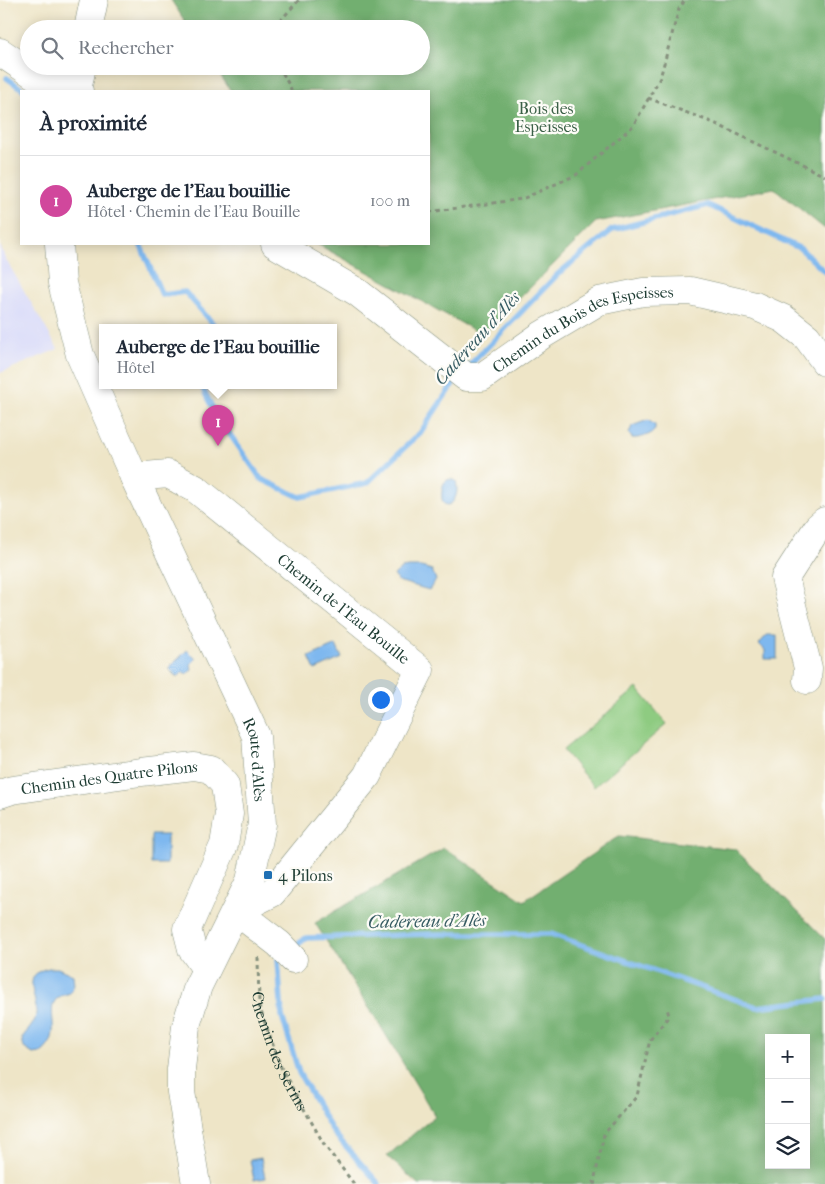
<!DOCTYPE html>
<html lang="fr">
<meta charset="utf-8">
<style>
:root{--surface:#fff;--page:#f6f6f7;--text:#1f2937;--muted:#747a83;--line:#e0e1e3;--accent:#1f6fb2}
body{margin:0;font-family:"IM FELL French Canon",serif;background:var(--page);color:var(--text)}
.controls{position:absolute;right:15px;bottom:15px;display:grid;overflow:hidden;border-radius:0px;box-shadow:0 2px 12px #0003}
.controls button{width:45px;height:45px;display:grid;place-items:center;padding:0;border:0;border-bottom:1px solid var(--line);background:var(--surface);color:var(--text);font:25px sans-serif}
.you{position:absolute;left:380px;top:699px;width:18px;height:18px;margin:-12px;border:4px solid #fff;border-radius:50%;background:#1a73e8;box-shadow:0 0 0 8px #1a73e833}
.badge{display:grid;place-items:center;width:32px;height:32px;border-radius:50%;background:var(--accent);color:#fff;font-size:16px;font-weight:700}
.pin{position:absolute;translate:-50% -41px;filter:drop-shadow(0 1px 2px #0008)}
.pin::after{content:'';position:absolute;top:26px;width:18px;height:15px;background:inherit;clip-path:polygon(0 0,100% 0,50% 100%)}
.popup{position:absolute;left:99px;top:324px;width:238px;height:65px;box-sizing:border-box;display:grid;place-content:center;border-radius:0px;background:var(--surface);filter:drop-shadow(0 1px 4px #0005);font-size:16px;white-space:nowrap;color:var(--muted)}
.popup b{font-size:19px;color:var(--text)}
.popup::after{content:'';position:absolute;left:50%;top:100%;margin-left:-10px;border:10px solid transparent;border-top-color:var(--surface)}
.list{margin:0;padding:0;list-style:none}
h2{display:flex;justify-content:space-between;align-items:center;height:65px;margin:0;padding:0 20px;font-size:21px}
h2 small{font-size:16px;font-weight:400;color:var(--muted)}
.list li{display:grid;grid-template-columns:32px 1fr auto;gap:15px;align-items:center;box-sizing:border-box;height:90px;padding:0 20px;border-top:1px solid var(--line)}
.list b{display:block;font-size:19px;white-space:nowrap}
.list p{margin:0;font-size:16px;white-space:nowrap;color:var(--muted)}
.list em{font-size:16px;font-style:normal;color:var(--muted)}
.icon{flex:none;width:28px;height:28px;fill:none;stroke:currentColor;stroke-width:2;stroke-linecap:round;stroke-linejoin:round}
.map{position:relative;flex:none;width:825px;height:1184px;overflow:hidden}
.search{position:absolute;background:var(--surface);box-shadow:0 2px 12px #0003;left:20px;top:20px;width:410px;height:55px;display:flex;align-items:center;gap:12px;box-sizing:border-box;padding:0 18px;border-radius:28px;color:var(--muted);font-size:19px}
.panel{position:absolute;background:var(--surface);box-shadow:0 2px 12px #0003;left:20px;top:90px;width:410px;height:155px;border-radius:0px}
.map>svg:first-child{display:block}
.built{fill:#d6d8f9}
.green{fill:#8ecb81;stroke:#56845a}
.forest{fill:#72af6f;stroke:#487652;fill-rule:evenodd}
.water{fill:#7eb8ef;stroke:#4e7a92}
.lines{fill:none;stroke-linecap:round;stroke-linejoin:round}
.stream{stroke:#7eb8ef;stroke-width:5.5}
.minor-casing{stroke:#86917e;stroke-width:29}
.major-casing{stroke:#86917e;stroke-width:29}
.path{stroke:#86917e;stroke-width:3;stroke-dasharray:4 4;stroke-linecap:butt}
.minor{stroke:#fff;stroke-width:28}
.major{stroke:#fff;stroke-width:28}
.poi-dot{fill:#1f6fb2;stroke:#fdfcf7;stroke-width:2}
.labels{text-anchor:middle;stroke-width:4.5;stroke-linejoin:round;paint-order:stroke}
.park-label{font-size:16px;fill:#3b6047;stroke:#fdfcf7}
.street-label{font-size:16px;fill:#1f3d34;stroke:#fdfcf7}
.poi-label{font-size:16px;fill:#1f3d34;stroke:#fdfcf7;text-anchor:start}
.water-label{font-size:18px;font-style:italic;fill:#375c63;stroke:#fdfcf7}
</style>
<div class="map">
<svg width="825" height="1184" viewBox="0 0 825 1184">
<rect width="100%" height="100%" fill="#fdfcf7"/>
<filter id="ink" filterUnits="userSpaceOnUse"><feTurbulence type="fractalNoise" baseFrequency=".02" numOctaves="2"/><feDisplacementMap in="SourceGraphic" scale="10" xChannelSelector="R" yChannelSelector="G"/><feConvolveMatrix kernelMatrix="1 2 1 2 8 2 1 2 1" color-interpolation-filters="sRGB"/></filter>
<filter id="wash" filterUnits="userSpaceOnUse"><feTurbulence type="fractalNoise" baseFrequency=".0096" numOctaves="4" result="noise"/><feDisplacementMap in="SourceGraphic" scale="20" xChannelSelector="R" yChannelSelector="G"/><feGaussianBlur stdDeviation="1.12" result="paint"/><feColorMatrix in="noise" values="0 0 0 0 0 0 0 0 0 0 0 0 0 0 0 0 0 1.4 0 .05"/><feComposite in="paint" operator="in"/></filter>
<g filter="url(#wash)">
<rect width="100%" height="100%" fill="#eee5c7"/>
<path class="built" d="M0,245l5,13 53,91 -58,24z"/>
<path class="green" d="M637,688l30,36 -73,63 -31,-37z"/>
<path class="forest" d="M171,0h654v229l-51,-41 -178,34 -113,113 -166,-91h112v-153h-198l-17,-25h207v-37h-231z
M619,836l116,13 90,90v245h-407l-31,-28 48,-40 -57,-94 -63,-99 129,-75 80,53zM769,1038h37v127h-37z"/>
<path class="water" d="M648,420l7,5v5c-4,5 -16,9 -23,8l-3,-4 3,-8z
M451,479l5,2c6,23 -17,35 -14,10 1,-7 2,-11 9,-12z
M408,567h13l11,3 4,10 -7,10 -31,-9 -4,-6 8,-7z
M767,635h10v24h-12v-9l-6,-6z
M336,645l6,13 -27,12 -6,-13z
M187,650l9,9 -5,5 1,6 -5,4 -4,-2 -6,5 -8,-9z
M151,835h16v29h-16z
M49,968h9l15,7 1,10 -4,8c-3,1 -8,2 -11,4 -17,11 7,37 -18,56l-8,1 -9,-6 -2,-10c5,-8 13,-13 14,-24 2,-18 -17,-40 13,-46z
M261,1158l4,20 -11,2 -4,-20z"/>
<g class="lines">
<path class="stream" d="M7,78l18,13
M140,244l22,51 23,-3 31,35
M467,368l91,-94 54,-44 96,-25 93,44 24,23
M201,385l14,28 46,66 39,18 67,-14 53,-50 37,-55
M293,948l13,-10 124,-4h121l206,73 68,-8
M279,958l-1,1 4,57 17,57 34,59 46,52"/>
</g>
</g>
<g filter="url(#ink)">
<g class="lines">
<g class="minor-casing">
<g id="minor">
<path d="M0,52l36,24 43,15"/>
<path id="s2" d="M275,244l82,48 109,85h16l60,-42 57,-34 44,-9 47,-1 65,15 29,13 23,18 18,25"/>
<path id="s3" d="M134,477l34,-3 28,15 224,181 -53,106 -95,117 -36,18 43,33 14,15"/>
<path d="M807,680l1,-12 -23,-90 33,-51 7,-6"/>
<path id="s4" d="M0,794l12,-4 129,-18 53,-6 17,3 14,16 4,29 -5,31 -37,84 5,20 14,20"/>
</g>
</g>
<g class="major-casing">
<g id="major">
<path d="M88,29l6,-29"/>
<path d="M77,91l5,-25"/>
<path id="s5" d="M59,244l3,39 18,72 54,122 122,259 6,88 -12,57 -52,105 -12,40 -5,43v23l15,92"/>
</g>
</g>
<g class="path">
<path d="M278,29l2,-8 19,-21"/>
<path d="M279,66l13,25"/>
<path d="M648,98l66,25 111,53"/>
<path d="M429,212l93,-13 54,-24 57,-49 27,-48 19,-69 6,-9"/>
<path id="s1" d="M258,957l1,49 23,64 43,76 29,38"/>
<path d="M596,1184l-2,-2 10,-48 33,-38 13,-56 19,-24 -2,-8"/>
</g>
<use href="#minor" class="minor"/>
<use href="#major" class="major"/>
</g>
</g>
<rect class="poi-dot" x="263" y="870" width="10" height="10" rx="2.5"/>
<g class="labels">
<g class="park-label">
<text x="546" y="114">Bois des<tspan x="546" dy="18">Espeisses</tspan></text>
</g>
<g class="street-label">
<text dy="6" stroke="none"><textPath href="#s2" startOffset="364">Chemin du Bois des Espeisses</textPath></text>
<text dy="6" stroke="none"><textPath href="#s3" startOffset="256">Chemin de l'Eau Bouille</textPath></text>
<text dy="6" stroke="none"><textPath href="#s5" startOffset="556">Route d'Alès</textPath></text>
<text dy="6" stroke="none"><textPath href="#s4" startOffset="111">Chemin des Quatre Pilons</textPath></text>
<text dy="6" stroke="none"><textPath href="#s1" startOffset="98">Chemin des Serins</textPath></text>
</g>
<g class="poi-label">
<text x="278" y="881">4 Pilons</text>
</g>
<g class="water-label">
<text transform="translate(477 338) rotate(-48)" y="6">Cadereau d'Alès</text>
<text transform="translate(427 921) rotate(-1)" y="6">Cadereau d'Alès</text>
</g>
</g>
</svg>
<div class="controls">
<button>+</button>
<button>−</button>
<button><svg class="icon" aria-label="layers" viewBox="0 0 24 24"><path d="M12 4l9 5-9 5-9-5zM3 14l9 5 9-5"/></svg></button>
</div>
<div class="you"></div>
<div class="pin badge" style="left:218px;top:446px;background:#d1479c">1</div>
<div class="popup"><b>Auberge de l'Eau bouillie</b>Hôtel</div>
<div class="search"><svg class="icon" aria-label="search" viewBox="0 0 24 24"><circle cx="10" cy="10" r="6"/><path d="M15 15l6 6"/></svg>Rechercher</div>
<section class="panel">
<h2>À proximité<small></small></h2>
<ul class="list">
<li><span class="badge" style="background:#d1479c">1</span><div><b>Auberge de l'Eau bouillie</b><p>Hôtel · Chemin de l'Eau Bouille</p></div><em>100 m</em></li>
</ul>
</section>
</div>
